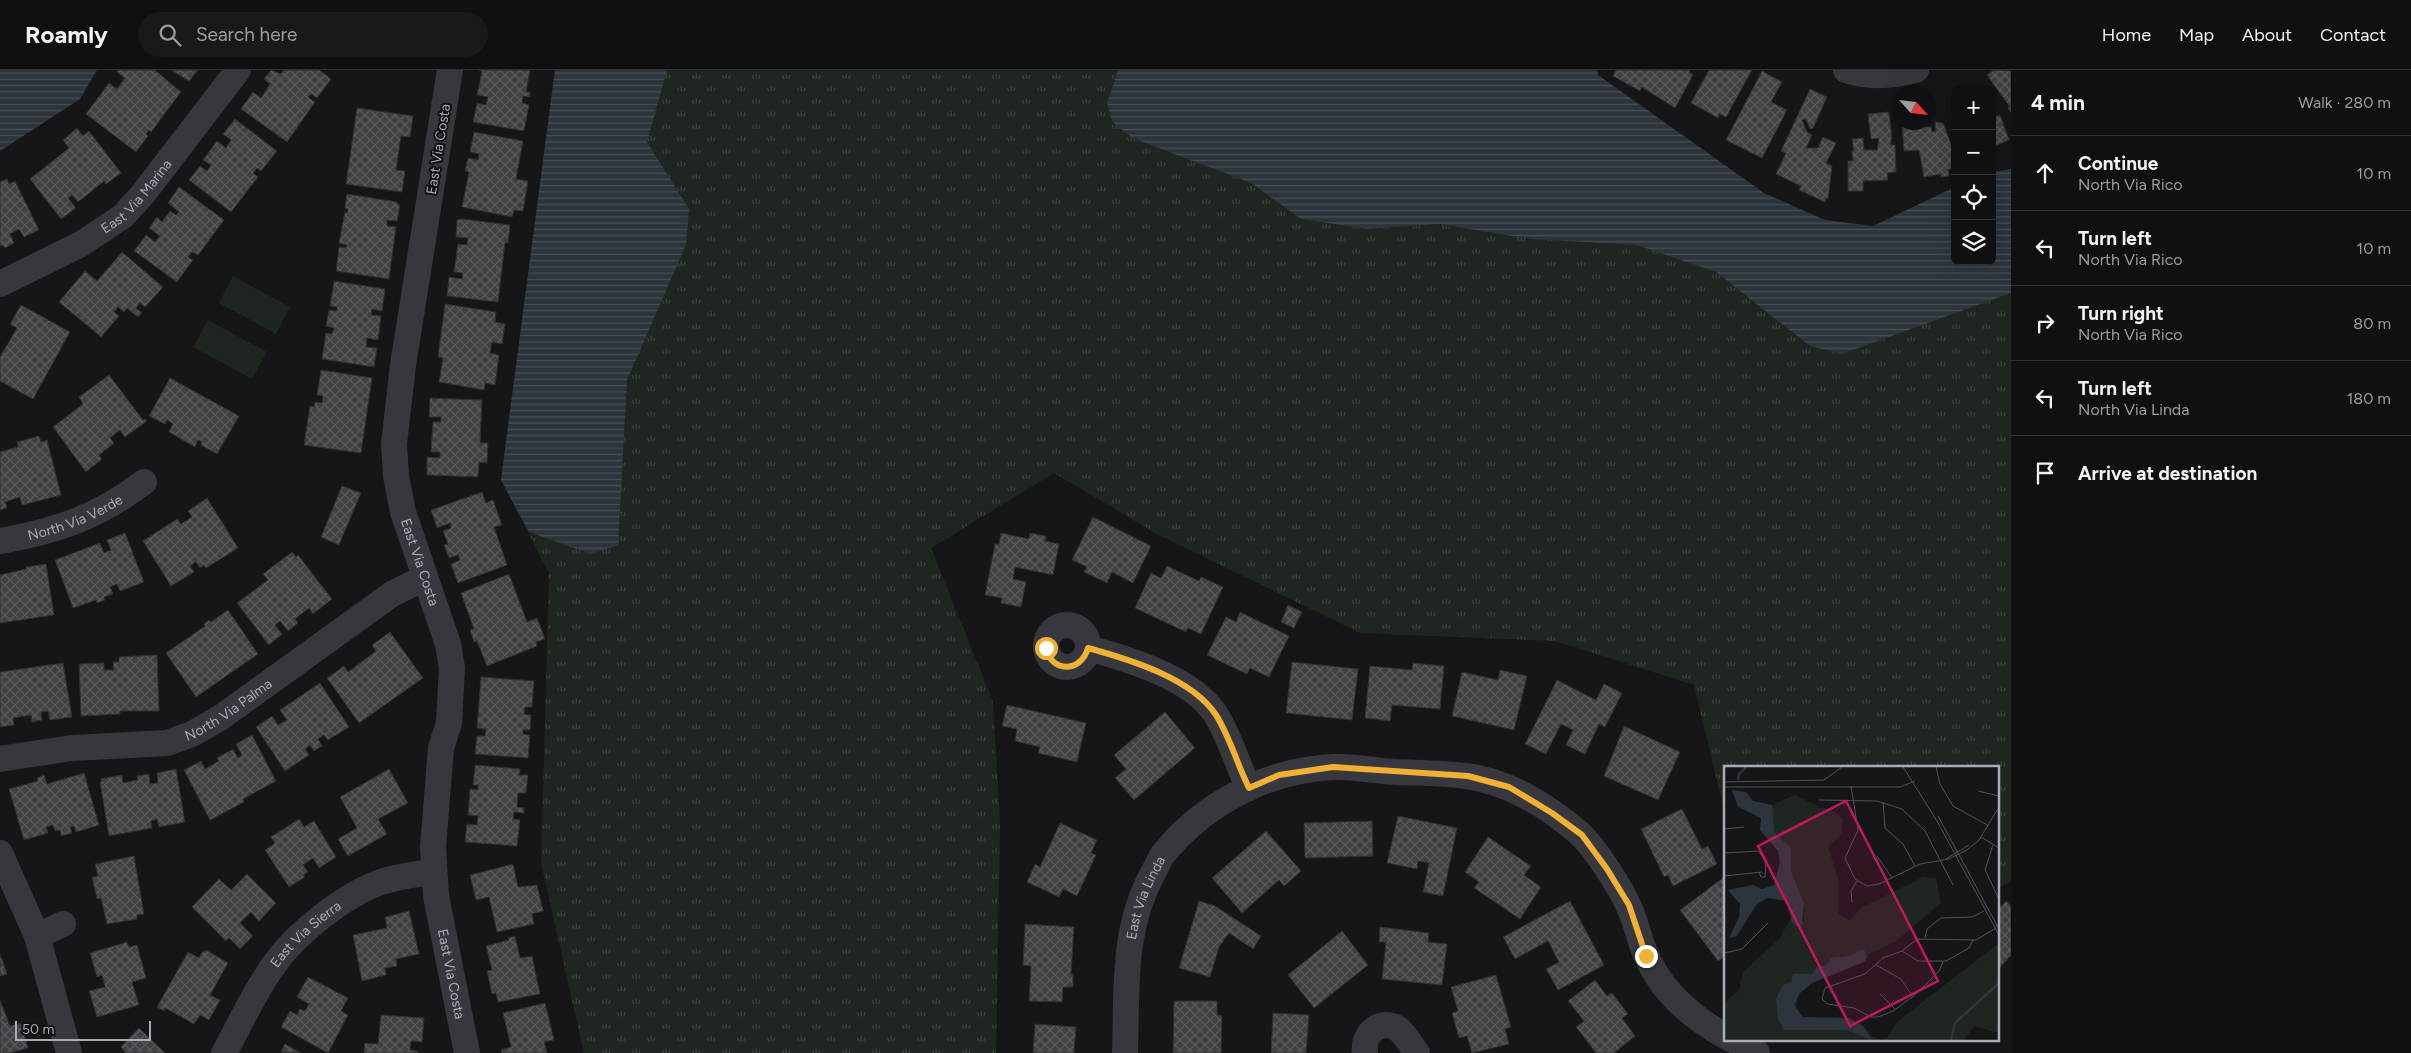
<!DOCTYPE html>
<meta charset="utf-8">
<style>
:root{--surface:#101012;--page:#19191b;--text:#f1f3f6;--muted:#9c9d9f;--line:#303032}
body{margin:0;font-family:Figtree,sans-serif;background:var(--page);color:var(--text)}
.controls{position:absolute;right:15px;top:15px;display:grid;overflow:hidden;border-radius:8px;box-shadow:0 5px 20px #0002}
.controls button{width:45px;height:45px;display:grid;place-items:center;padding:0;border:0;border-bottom:1px solid var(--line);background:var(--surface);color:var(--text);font:25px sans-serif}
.compass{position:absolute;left:1891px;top:15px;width:45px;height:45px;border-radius:50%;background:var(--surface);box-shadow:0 5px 20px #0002;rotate:117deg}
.scale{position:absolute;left:15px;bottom:12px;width:136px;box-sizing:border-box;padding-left:5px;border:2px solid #a8adb8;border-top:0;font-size:14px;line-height:18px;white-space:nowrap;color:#a8adb8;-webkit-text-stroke:4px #111113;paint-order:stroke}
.stop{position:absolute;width:15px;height:15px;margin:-11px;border:4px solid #f2b134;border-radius:50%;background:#fff}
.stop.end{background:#f2b134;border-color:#fff;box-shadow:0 1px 5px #0008}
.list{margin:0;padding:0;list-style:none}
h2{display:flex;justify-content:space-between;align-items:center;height:65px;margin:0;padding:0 20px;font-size:21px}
h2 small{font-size:16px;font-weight:400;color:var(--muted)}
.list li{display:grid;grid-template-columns:32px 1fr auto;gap:15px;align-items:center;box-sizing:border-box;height:75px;padding:0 20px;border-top:1px solid var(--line)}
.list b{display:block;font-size:19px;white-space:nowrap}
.list p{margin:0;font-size:16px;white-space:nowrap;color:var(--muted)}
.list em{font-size:16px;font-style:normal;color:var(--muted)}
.icon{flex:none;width:28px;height:28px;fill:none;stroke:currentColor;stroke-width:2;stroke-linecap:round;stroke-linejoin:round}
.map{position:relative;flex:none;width:2011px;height:983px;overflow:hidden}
header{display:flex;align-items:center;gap:30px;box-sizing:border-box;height:70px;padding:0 25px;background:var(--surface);border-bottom:1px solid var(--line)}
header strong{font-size:24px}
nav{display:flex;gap:28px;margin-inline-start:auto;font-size:18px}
.search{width:350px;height:45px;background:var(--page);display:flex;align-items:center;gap:12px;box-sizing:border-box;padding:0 18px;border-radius:28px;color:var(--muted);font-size:19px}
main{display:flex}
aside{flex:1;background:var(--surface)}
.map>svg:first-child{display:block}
.grass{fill:url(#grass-tufts)}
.pitch{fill:#1e261f}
.water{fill:url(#water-rules)}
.building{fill:url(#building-cross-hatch);stroke:#303034}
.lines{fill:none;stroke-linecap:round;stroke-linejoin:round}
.minor{stroke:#37383d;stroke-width:26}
.route{stroke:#f2b134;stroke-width:6}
.labels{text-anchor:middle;stroke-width:4;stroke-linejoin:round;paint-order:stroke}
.street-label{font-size:14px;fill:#a8adb8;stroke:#111113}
.inset-river{fill:none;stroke:#2c353c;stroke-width:2.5}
.inset-road{fill:none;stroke:#505258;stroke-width:1}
.view{fill:#c2185b;fill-opacity:0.15;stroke:#c2185b;stroke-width:2.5}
.inset-edge{fill:none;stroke:#a8adb8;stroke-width:2.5}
</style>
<header>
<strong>Roamly</strong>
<div class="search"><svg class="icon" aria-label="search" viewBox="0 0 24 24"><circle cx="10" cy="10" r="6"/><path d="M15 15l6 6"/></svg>Search here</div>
<nav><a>Home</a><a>Map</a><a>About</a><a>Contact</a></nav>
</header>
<main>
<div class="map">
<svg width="2011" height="983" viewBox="0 0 2011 983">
<defs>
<pattern id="grass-tufts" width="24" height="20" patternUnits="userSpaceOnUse" patternTransform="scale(1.25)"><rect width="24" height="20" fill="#1e261f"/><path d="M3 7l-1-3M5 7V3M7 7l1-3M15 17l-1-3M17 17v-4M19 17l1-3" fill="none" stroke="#3c433d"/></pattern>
<pattern id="water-rules" width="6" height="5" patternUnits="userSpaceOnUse" patternTransform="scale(1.25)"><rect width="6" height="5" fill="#2c353c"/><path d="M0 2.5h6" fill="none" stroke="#485056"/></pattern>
<pattern id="building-cross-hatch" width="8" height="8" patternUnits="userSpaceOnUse" patternTransform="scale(1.25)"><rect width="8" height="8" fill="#404145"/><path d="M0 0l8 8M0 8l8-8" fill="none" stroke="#595a5e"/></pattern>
</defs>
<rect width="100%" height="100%" fill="#161618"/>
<path class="grass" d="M555,0h563l-11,33 6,18 19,17 119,45 50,36 66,10 72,-5 92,15 106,6 80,27 93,74 31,8 170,-61v588l-14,7v-121h-272v47l-31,-129 -139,-44 -195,-8 -203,-99 -103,-61 -123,75 62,154 7,121 -4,230h-412l-43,-190 8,-290 -48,-93z"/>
<path class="pitch" d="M233,206l57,31 -14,27 -57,-31z
M208,250l59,32 -15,27 -59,-32z"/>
<path class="water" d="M0,0h97l-17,29 -80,52z
M555,0h112l-20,72 42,67 -3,36 -59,135 -9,165 -27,9 -62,-22 -28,-52z
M1118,0h479l1,5 166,118 61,27 48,6 82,-39v74h37v-89l19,-3v124l-169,61 -32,-8 -94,-74 -79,-27 -106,-6 -92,-15 -72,5 -66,-10 -50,-36 -119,-45 -20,-17 -5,-18z"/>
<path class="building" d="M118,0h37l26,22 -30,40 -2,-2 -3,4 2,2 -12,16 -50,-38 23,-31 8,6 8,-11 -8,-6z
M171,0h27l-9,11z
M271,0l10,4 3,-4h35l12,9 -14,19 -6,-4 -3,3 7,5 -28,40 -46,-33 12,-17 8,6 9,-14 -6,-5z
M479,0h51l-4,22h4v5l-7,-1 -1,7 7,2 -5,26 -51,-9 4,-19 9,2 2,-8 -11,-2 5,-23z
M1616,0h74l-1,2 4,3 -18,33 -33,-21 -2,4 -27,-15z
M1709,0h43l-26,47 -7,-3 -1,4 -27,-15z
M1994,0l17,1v41l-3,-4 2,-1 -23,-32z
M1762,1l20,11 -11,20 16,8 -25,48 -36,-18z
M1810,19l17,8 -14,31 -3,1 -4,-10 -4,1 5,12 5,3 -6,13h12l5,-11 13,6 -10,20 6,3 -4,33 -2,-1 -1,4 -26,-12 2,-4 -25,-12 10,-21 -5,-2z
M357,38l56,8 -3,21 -9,-1 -5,34 9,1 -3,21 -56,-8z
M1992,39l3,8 5,-2 9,25 -17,7z
M1889,42l3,27h-1v6h4l1,27 -9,1 1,7 -25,1v10h-15v-30h5l-1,-10h2l-2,-12 11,-1 1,12h13l2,-12 -8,1 -3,-25z
M235,49l42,32 -16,20 -4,-3 -4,5 5,4 -27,35 -42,-32 11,-14 7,5 4,-6 -8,-5 14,-19 9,7 5,-8 -8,-6z
M1902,52h22l1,5h6l1,5 4,-1 -1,-9 8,1 12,32v14h-7l1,7 -8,1v-3l-17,3 -5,-27 -15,1z
M77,58l6,8 6,-5 32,42 -15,11 -2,-3 -26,21 -6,-7 -4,3 8,10 -15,11 -31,-40 39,-31 -6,-8z
M474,62l49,9 -7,38 12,2 -5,30 -9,-1 -2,7 -50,-10 7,-35 -4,-1 3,-13 10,2 1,-6 -9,-2z
M7,109l2,5 6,-3 24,49 -15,7 -5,-8 -9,5 4,9 -9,5 -2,-3 -3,1v-64z
M179,117l45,33 -26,35 -6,-3 -4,5 5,3 -16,22 -43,-31 12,-16 9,7 5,-6 -11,-8 8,-11 5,5 8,-11 6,4 3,-3 -11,-9z
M347,124l50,8v2l3,1 -3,16 -10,-1v6l9,1 -7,52 -53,-8 3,-24 7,1 1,-3 -8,-2 6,-31 2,1 1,-4 -3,-1z
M462,149l48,6 -2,18h-3l-7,59 -51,-6 2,-19 13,2 1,-6 -9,-1 4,-28 9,1 1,-7 -12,-1 1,-17z
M122,182l41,35 -18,20 -5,-4 -4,5 6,5 -4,4 -11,-9 -3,4 -6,-5 -4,5 5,4 -18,21 -42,-35 26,-31 12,10z
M334,211l51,8 -3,22 -10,-2 -1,6 10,1 -3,24 -11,-2 -1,9 11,1 -3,19 -52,-8 4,-26 6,1 2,-6 -8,-2 3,-16 8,1v-4l-7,-1z
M445,234l51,8 -1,10 10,2 -3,20 -10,-2 -2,11 9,2 -4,30 -10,-2 -1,7 -45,-8 4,-24 -5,-1z
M21,235l49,27 -37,67 -33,-18v-24l17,-29 -7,-4z
M321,300l51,8 -11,75 -57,-8 6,-39 4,1 1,-5 7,1 1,-7 -6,-1z
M109,305l34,45 2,-1 2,2 -22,16 -5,-7 -10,8 4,5 -15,12 3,4 -16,13 -33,-45 30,-23 -4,-7z
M170,308l69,38 -22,38 -16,-9 1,-3 -4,-2 -3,7 -26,-15 4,-8 -6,-4 -2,4 -16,-8z
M430,328l52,2 -2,43h8l-1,20 -8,-1 -1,15 -51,-2v-18l13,1v-6h-9l2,-30h8v-5h-12z
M39,366l2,6 6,-2 14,55 -39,10 -2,-8 -15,5 2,6 -7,2v-58l18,-5 -1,-5z
M342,416l19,7 -22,52 -18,-8z
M482,422l4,11 7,-3 9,25 -8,2 13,38 -49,18 -7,-19 9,-4 -2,-5 -9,3 -5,-13 4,-1 -5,-13 8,-3 -1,-5 -13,5 -6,-18z
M207,428l31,50 -32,20 -2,-3 -4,3 -4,-6 -6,4 4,6 -23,14 -28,-45 34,-22 4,5 11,-7 -4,-6z
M1093,447l58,29 -18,37 -21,-11 -5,11 -23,-11 3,-5 -15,-7z
M125,463l19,49 -24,9 -3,-7 -7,3 3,7 -9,3 1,3 -8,3 -1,-3 -23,8 -18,-48 45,-17 4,10 7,-3 -4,-10z
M1001,463l28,6 1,-6 16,3 -1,5 14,3 -6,31 -38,-8 -2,12 13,3 -5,25 -20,-4 1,-5 -17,-3 10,-51h4z
M292,482l4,5 2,-2 34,44 -19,15 -4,-6 -14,11 3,4 -10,8 -8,-10 -5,4 7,9 -13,11 -32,-42 31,-23 -5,-6z
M46,494l8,51 -54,8v-48l26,-6v-2z
M1167,496l32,15 2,-4 22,10 -22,47 -13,-6 -2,4 -51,-24 16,-35 10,5z
M509,504l18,48 10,-4 8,21 -9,3 1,4 -50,20 -10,-25 -3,1 -4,-12 4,-1 -13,-36z
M1288,535l14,7 -8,16 -13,-6z
M228,540l30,44 -62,43 -30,-44 39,-27 -1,-2 5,-4 2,2z
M1240,542l49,24 -20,41 -19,-9 -3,6 -40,-19 19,-38 10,5z
M390,562l33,46 -64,45 -32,-45 17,-12 4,6 28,-21 -4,-6z
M157,585l2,56h-39v3l-39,2 -2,-52 25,-1v7h10l-1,-8h6v-5z
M1292,592l66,7 -6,51 -66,-7z
M63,593l9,54 -22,3 -2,-9 -7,1 1,8 -10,2 -1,-7 -18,3 1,7 -14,2v-55z
M1413,593l31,3 -4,43 -48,-4 -2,16 -25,-3 5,-52 42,4z
M1500,600l27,6 -13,54 -62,-14 10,-44 36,8z
M481,607l53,4 -2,26h-7l-1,7 7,1 -1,15h-7v4l7,1 -2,23 -53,-4 2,-18h8l1,-7 -9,-1z
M1557,610l39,20 8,-16 18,9 -17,34 -6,-3 -14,30 -19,-9 7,-15 -12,-6 -15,30 -21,-10z
M320,613l29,44 -21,13 -4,-5 -6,4 4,7 -8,5 -4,-6 -5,4 4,6 -24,16 -29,-44 16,-11 6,9 9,-5 -7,-10z
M1007,635l79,18 -9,39 -39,-9 2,-6 -25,-6 2,-12 -15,-3z
M1165,642l30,36 -61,52 -19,-22 11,-9 -12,-14z
M1624,656l56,26 -22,48 -54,-24z
M252,665l24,46 -33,18 1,3 -34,18 -26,-50 17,-9 4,8 14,-8 -2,-3 16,-9 5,9 4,-3 -6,-11z
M475,695l45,4 -1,6h9l-2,18h-8l-1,14 7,1v5l-10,-1 -1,7 7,1 -3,26 -52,-4 2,-18 10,1 1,-9 -10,-1 2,-26 8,1v-5h-5z
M176,699l9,53 -26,5 -2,-8 -6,2 1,7 -43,8 -9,-54 2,-1 -1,-2 21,-4 1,8 15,-3 -1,-4 12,-2 1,10 8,-1 -1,-10z
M389,699l19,34 -30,16 9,15 -39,22 -10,-17 19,-11 -17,-31z
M84,703l15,52 -23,7 -2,-6 -4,1 2,6 -11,3 -1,-6 -5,1 -2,-6 -7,2 2,6 -24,7 -15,-51 29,-8 -1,-3 7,-3 3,9z
M1682,739l20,40 6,-3 9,18 -44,22 -5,-11 -4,2 -23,-48z
M1398,746l59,12 -14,68 -20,-4 6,-29 -11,-2 -1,8 -30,-6z
M299,749l5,8 10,-6 22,36 -17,11 -6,-10 -10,7 5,7 -5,3 2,2 -16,10 -24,-37 10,-7 -4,-6z
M1372,751l1,35 -68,2 -1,-35z
M1060,753l37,17 -6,13 5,2 -19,41 -14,-7 -4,8 -32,-15 8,-18 5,3z
M1266,761l35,40 -17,15 -5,-6 -37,33 -30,-35z
M1488,767l43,29 -7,9 17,12 -21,32 -46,-31 5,-6 -14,-10z
M134,786l10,58 -7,1v4l-30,5 -6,-26 -4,1 -5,-22 6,-1 -3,-12z
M513,794l5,23 19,-2 6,26 -11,3 2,10 -37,8 -8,-35 -13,3 -6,-25z
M247,804l29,29 -17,18 -8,-9 -11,11 13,13 -13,13 -11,-11 -3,3 -34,-34 27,-28 12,11z
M1723,808l2,3v75l-7,5 -38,-51z
M1199,831l16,5 46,30 -8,13 -24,-16 -10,14 -9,30 -31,-9z
M1570,831l34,64 -46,25 -12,-21 13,-7 -11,-21 -33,18 -12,-22z
M2006,831l5,5v51l-1,-1 -12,14 -1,-59z
M409,841l10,43 -23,5 1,7 -12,2 1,7 -24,6 -9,-46 34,-7 -2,-11z
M1025,854l49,3 -3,47h2v13h-10l-1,15 -33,-1 2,-35 -8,-1z
M1380,857l49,6 -1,9 19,2 -5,41 -60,-6 4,-37h-7z
M1342,861l26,34 -54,43 -26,-33z
M515,866l5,22 12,-2 8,38 -42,8 -2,-9 -4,1 -5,-23 5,-1 -6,-24 23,-6 -1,-2z
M127,872l2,5 8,-2 9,33 -14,4 7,23 -42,12 -8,-26 16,-4 -3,-12 -5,2 -7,-24z
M206,880l22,13 -18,32 10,5 -11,20 -9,-5 -6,9 -29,-16 -1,3 -7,-4 31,-55 11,6 4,-7 2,1z
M0,884l7,20 -7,2z
M1496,905l15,52 -6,2 4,15 -37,9 -5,-17 -8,2 -7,-25 6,-2 -7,-24z
M308,907l40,21 -7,13 7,4 -20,38 -47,-26 9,-16 7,4 3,-6 5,2 4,-7 -12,-7z
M1595,910l12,16 5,-3 16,21 -6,4 13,18 -21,17h-18l-20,-26 8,-6 -16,-20z
M0,930l10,26 11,-3 7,25 -18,5h-10z
M1174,931h43v14l5,1 -1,37h-48z
M545,933l9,37 -10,2 3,11h-45l-1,-3 10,-3 -8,-34z
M1273,943l36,2 -3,38h-35z
M381,945l43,3 -2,24 -11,-1 -1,9 8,1v2h-54l1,-10 13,1z
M1035,954l41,3 -2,26h-41z
M139,958l26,25h-39l-5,-6z
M285,974l16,9 -20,-1z"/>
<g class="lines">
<g class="minor">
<path id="s1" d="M450,0l-47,295 -9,79 2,32 7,36 45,132 4,24 -3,55 -8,25 -8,99 3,49 31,157"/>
<path d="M1846,0c23,8 47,6 70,0"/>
<path id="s2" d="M0,214l81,-40 42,-28 20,-22 95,-124"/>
<path id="s3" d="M0,471c57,-10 98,-24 144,-59"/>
<circle cx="1067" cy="576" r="21"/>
<path d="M1088,578c40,11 105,30 128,67 14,22 21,49 33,73"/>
<path id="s4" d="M0,689l72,-11 95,-5 25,-9 28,-16 172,-124 32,-16"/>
<path d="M0,783l37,83 32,117"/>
<path d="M37,866l26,-12"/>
<path d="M1731,969l26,14"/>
<path id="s5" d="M224,983c16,-29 30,-60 49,-87 22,-32 71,-71 108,-84 18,-6 35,-8 53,-10"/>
<path id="s6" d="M1125,983c2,-63 -3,-124 28,-180 4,-7 7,-15 11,-20 41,-50 104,-83 169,-86 21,-1 43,4 64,5 23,1 47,1 69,4 42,5 83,31 114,58 15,14 41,54 49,73 7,15 10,32 17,48 15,35 45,62 79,81"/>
<path d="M1365,983c-3,-18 14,-35 32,-25 8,6 14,17 20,25"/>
</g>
</g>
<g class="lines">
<path class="route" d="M1046,578c5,25 35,25 42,0 40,11 104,30 128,67 14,22 21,49 33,73l30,-13 54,-8 135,9 41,11 43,26 30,22 25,34 22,36 17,51"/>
</g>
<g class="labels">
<g class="street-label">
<text transform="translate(438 79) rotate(-81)" y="5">East Via Costa</text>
<text dy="5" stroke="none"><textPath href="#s2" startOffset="164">East Via Marina</textPath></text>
<text dy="5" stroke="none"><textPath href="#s3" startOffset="79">North Via Verde</textPath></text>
<text dy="5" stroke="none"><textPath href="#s1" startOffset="500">East Via Costa</textPath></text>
<text dy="5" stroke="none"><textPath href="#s4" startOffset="238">North Via Palma</textPath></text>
<text dy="5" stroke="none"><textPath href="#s6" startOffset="158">East Via Linda</textPath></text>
<text dy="5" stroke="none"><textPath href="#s5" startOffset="146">East Via Sierra</textPath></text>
<text dy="5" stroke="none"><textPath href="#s1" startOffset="920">East Via Costa</textPath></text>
</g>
</g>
<g transform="translate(1724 696)">
<rect width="275" height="275" fill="#161618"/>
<path d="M71,29l26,13 9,1 13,9 -1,16 -14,12 10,33v34l12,8 11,-13 62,-31 13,1 5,25 -45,38 -26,13 -6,8 -52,21 -13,11 -4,16 8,7 12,3 34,-2 14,8 9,10 9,4 6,-2 11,-17 101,-78 -1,90 -24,-7 -10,14h-240v-37l15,-13 4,-18 36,-33 13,-23v6h12v-19l-13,-32v-23l-17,-16 -3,-11 1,-16z" fill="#1e261f"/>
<path d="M8,24l14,2 7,9 19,4 2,27 17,16v23l13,32 -2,22 -6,1 -4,-4 -6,-21 -19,-3 -11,7 -19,31 -8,2 10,-21 1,-13 -12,-14 25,-5 9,4 12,-4 6,-23 -2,-11 -18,-21 1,-12 -23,-11zM140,183l3,9 -3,4 -52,21 -13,11 -5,11 9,12 46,1 14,8 9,14 -26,-10h-62l-6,-11 -2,-20 7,-14 8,-3 2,-8h19l5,-7 10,-2 4,-7 18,-2z" fill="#2c353c"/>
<path class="inset-river" d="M14,14l1,-6 7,-7M227,274l4,-17 44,-40"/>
<path class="inset-road" d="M179,1l34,54 62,114M212,1l4,17 13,22 36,20M0,16l100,-2 18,-13M127,20l7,44 -13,28 10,21 12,7 12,-2 41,-20 29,-5 18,-9 12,-10 20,-33M0,21h176l15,-6M254,25l21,5M95,34l58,1 25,8 23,22 28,54M159,36l2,26 18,16 12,22M214,50l61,113M0,63l20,-2M257,71l18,11M269,79l-8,25 14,29M0,87l34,-2 8,9 -1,17h-4l-2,-5M153,90l15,22M222,93l23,-14M0,110l38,-4M128,136l-1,-11 6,-10M201,172l2,-9 14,-11 31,-1 12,-6M178,185l16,10h28l23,-13 4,-8M0,187l18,-4 26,-26M152,199l25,14 12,18M0,204v17M156,228l15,15M98,233l3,-11 40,-14 18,-16 19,-7 15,-12 59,1 20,-12M98,233l6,5 26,4 17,9h7l15,-6 22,-16 24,-24 4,-9"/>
<path class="view" d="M122,35l92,180 -88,45 -92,-180z"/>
<rect width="275" height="275" class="inset-edge"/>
</g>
</svg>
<div class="controls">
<button>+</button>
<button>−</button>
<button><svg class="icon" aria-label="locate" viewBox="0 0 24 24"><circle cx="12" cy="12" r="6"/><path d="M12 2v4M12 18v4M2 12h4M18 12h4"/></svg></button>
<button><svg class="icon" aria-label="layers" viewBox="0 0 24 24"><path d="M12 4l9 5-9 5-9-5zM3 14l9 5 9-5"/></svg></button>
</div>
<svg class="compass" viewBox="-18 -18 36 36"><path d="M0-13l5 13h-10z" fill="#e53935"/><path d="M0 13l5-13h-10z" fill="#9c9d9f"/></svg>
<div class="scale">50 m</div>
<div class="stop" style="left:1046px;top:578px"></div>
<div class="stop end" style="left:1646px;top:886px"></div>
</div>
<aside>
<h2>4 min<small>Walk · 280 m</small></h2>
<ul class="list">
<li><svg class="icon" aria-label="ahead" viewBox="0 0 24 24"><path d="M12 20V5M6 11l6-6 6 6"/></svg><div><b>Continue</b><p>North Via Rico</p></div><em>10 m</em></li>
<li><svg class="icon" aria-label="left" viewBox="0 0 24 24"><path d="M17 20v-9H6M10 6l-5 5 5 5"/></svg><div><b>Turn left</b><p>North Via Rico</p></div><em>10 m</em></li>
<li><svg class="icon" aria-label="right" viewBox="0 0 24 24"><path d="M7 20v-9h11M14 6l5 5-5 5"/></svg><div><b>Turn right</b><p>North Via Rico</p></div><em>80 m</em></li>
<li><svg class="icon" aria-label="left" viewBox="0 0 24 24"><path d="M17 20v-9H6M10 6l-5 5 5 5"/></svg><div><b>Turn left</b><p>North Via Linda</p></div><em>180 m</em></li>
<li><svg class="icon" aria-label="arrive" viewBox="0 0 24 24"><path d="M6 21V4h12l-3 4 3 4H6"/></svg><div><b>Arrive at destination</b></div></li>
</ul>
</aside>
</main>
